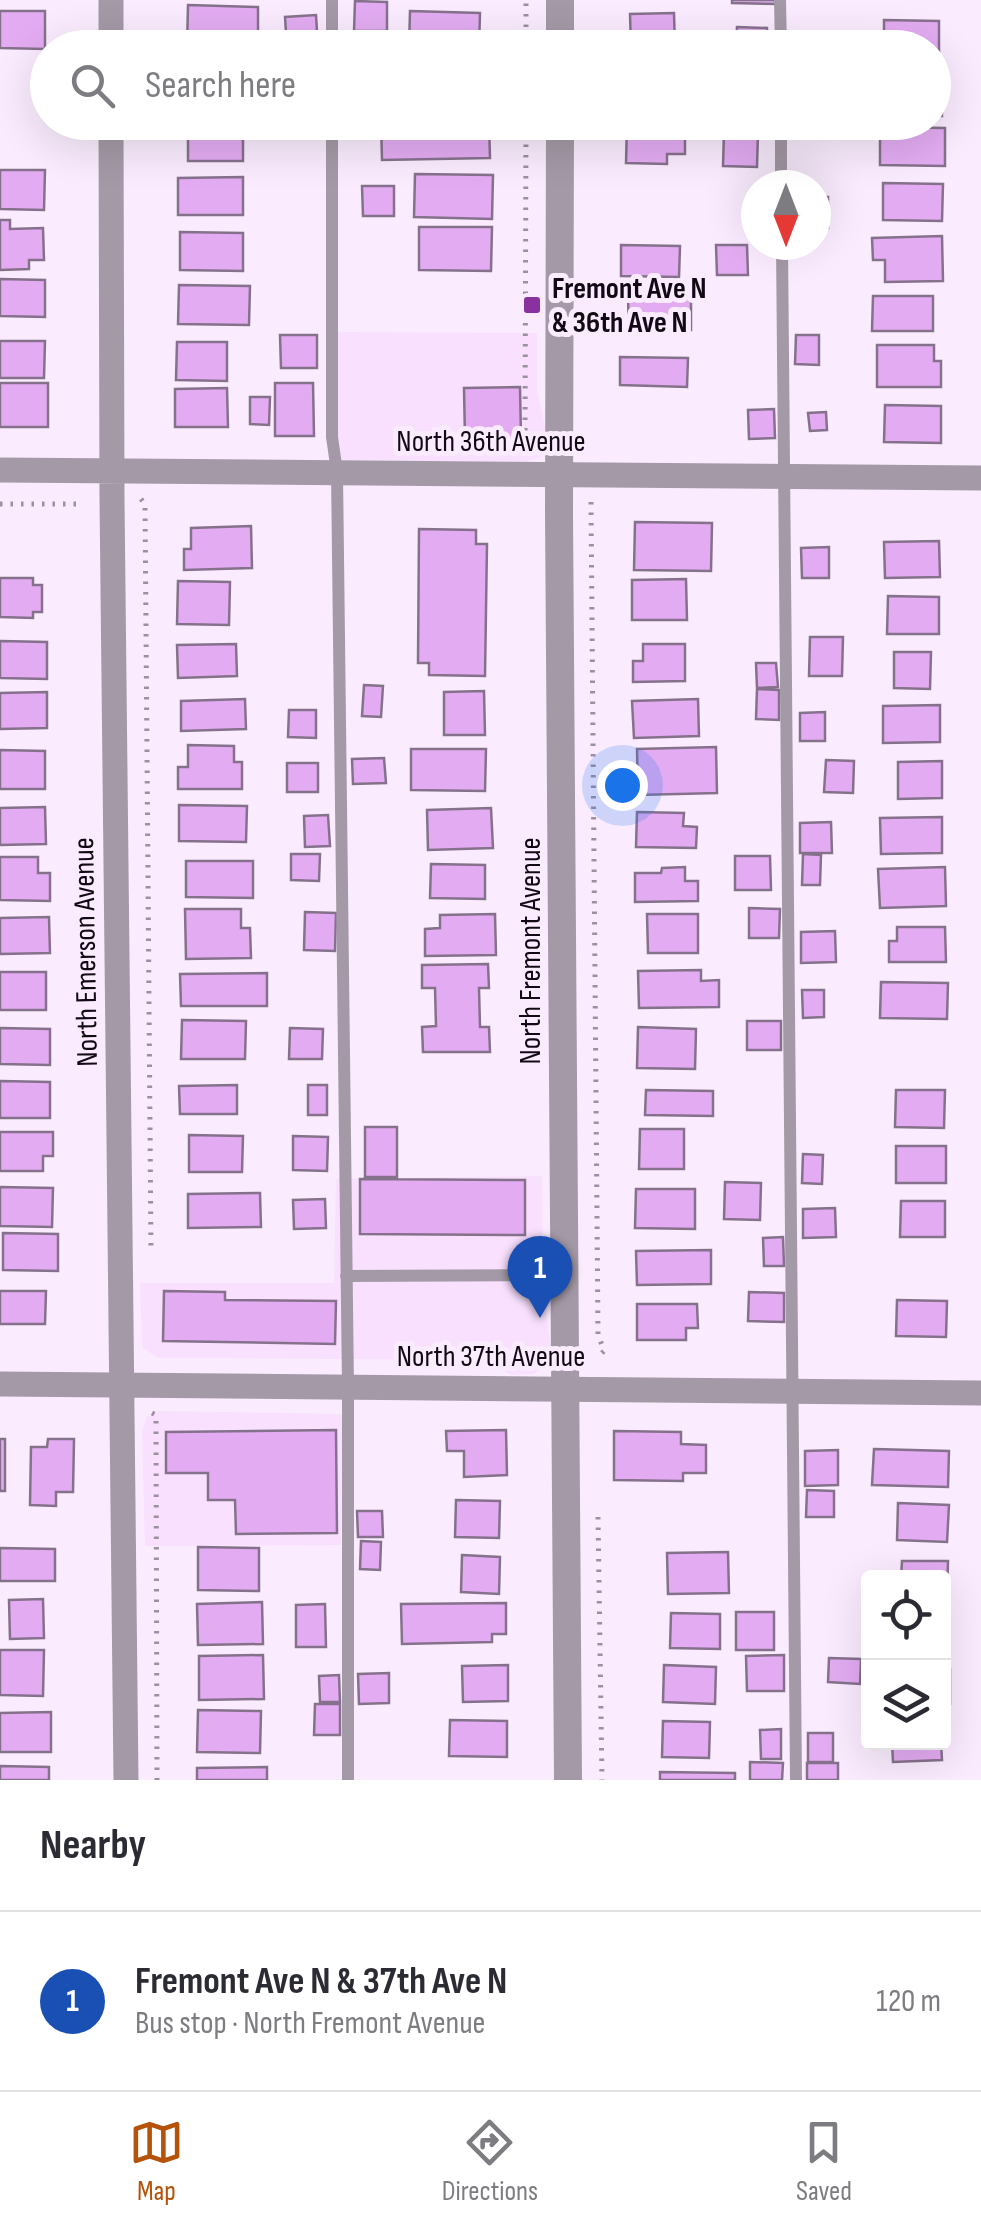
<!DOCTYPE html>
<meta charset="utf-8">
<style>
:root{--surface:#fff;--page:#f7f7f7;--text:#2b2b33;--muted:#7c7c81;--line:#e1e1e2;--accent:#b45309}
body{margin:0;font-family:"Sofia Sans Condensed",sans-serif;background:var(--page);color:var(--text)}
.controls{position:absolute;right:30px;bottom:30px;display:grid;overflow:hidden;border-radius:10px;box-shadow:0 10px 40px #0002}
.controls button{width:90px;height:90px;display:grid;place-items:center;padding:0;border:0;border-bottom:2px solid var(--line);background:var(--surface);color:var(--text);font:50px sans-serif}
.compass{position:absolute;left:741px;top:170px;width:90px;height:90px;border-radius:50%;background:var(--surface);box-shadow:0 10px 40px #0002;rotate:180deg}
.you{position:absolute;left:622px;top:785px;width:35px;height:35px;margin:-25px;border:8px solid #fff;border-radius:50%;background:#1a73e8;box-shadow:0 0 0 15px #1a73e833}
.badge{display:grid;place-items:center;width:65px;height:65px;border-radius:50%;background:var(--accent);color:#fff;font-size:32px;font-weight:700}
.pin{position:absolute;translate:-50% -82px;filter:drop-shadow(0 2px 5px #0008)}
.pin::after{content:'';position:absolute;top:52px;width:35px;height:30px;background:inherit;clip-path:polygon(0 0,100% 0,50% 100%)}
.list{margin:0;padding:0;list-style:none}
h2{display:flex;justify-content:space-between;align-items:center;height:130px;margin:0;padding:0 40px;font-size:42px}
h2 small{font-size:32px;font-weight:400;color:var(--muted)}
.list li{display:grid;grid-template-columns:65px 1fr auto;gap:30px;align-items:center;box-sizing:border-box;height:180px;padding:0 40px;border-top:2px solid var(--line)}
.list b{display:block;font-size:38px;white-space:nowrap}
.list p{margin:0;font-size:32px;white-space:nowrap;color:var(--muted)}
.list em{font-size:32px;font-style:normal;color:var(--muted)}
.icon{flex:none;width:55px;height:55px;fill:none;stroke:currentColor;stroke-width:2;stroke-linecap:round;stroke-linejoin:round}
.map{position:relative;flex:none;width:981px;height:1780px;overflow:hidden}
.search{position:absolute;background:var(--surface);box-shadow:0 10px 40px #0002;left:30px;right:30px;top:30px;height:110px;display:flex;align-items:center;gap:25px;box-sizing:border-box;padding:0 35px;border-radius:55px;color:var(--muted);font-size:38px}
.sheet{height:310px;background:var(--surface)}
nav{display:flex;justify-content:space-around;align-items:center;box-sizing:border-box;height:140px;border-top:2px solid var(--line);background:var(--surface);font-size:28px;color:var(--muted)}
nav a{display:grid;justify-items:center;gap:5px}
nav .on{color:var(--accent)}
.map>svg:first-child{display:block}
.built{fill:#f8e0fe}
.building{fill:#e3acf2;stroke:#86718c;stroke-width:2.5}
.lines{fill:none;stroke-linecap:round;stroke-linejoin:round}
.path{stroke:#9b909e;stroke-width:5;stroke-dasharray:2.5 8;stroke-linecap:butt}
.service{stroke:#a49aa7;stroke-width:12}
.minor{stroke:#a49aa7;stroke-width:25}
.tertiary{stroke:#a49aa7;stroke-width:28}
.poi-dot{fill:#89319e;stroke:#faecfe;stroke-width:4}
.labels{text-anchor:middle;stroke-width:10;stroke-linejoin:round;paint-order:stroke}
.poi-label{font-size:30px;font-weight:bold;fill:#110913;stroke:#faecfe;text-anchor:start}
.street-label{font-size:30px;fill:#110913;stroke:#faecfe}
</style>
<div class="map">
<svg width="981" height="1780" viewBox="0 0 981 1780">
<rect width="100%" height="100%" fill="#faecfe"/>
<path class="built" d="M333,332l204,1v58l12,52 -7,13 -16,6 -190,-2z
M542,1176l1,119 9,59 -3,10 -16,10 -21,1 -31,-15 -323,-2 -16,-11 -2,-64h194l2,-104z
M159,1411l183,3 -1,131 -196,1 -3,-115 5,-14z"/>
<path class="building" d="M732,0h44v4l-44,-1z
M355,1l32,1v29h-33z
M188,5l70,2v41h-71z
M0,11h45v38l-45,-1z
M410,11l70,2 -1,35h-70z
M674,13l1,35h-44l-1,-34z
M316,15l2,33h-31l-2,-31z
M884,20l55,1v38h-5v-11h-50z
M737,27l30,1v20h-31z
M934,72h7l1,44h-8z
M381,122h108l1,36 -108,2z
M627,122h58v32h-18v10l-41,-1z
M880,127l65,1v38l-65,-1z
M243,131v30h-55v-29z
M724,132l34,1 -1,34 -34,-1z
M0,170h45l-1,40 -44,-1z
M415,174l78,1 -1,44 -78,-2z
M243,177v38h-65v-37z
M883,183l60,1 -1,37 -59,-1z
M362,186h32v30h-31z
M816,197h12v31l-12,-1z
M0,220h10v9l33,-1 1,32h-15v9l-29,1z
M419,227h73l-1,44 -72,-1z
M180,232l63,1v38l-63,-1z
M942,236l1,45 -58,1v-22h-12l-1,-22z
M621,245l59,1 -1,31 -58,-1z
M716,245h31l1,30h-31z
M0,279l45,1v37l-45,-1z
M179,285l71,1 -1,39 -71,-1z
M873,296h60v35h-61z
M691,298v32l-62,1 -1,-32z
M280,335h37v33h-36z
M796,335h23v30l-24,-1z
M0,341h45l-1,37h-44z
M177,342h50v39l-51,-1z
M877,345h57v16h7v26h-64z
M620,357l68,1 -1,29 -67,-2z
M0,383h48v44h-48z
M275,383h38l1,53h-39z
M520,387l1,51 -56,1 -1,-51z
M227,388l1,39h-53v-38z
M250,397h20l-1,28 -19,-1z
M885,405l56,1v37l-57,-1z
M774,409l1,29 -26,1 -1,-29z
M826,412l1,18 -17,1 -2,-18z
M635,522l77,1 -1,48 -77,-1z
M251,526l1,42 -68,2v-21h7v-21z
M419,529l57,1v14h11l-2,132 -56,-1v-12h-11z
M939,541l1,36 -55,1 -1,-36z
M829,547v31h-27l-1,-30z
M0,578h33v7h9v27h-9v6l-33,-1z
M686,579l1,41h-55v-40z
M178,581l52,1 -1,43 -52,-1z
M888,596l51,1v37h-52z
M810,637h33l-1,39h-33z
M0,641l47,1v37l-47,-1z
M236,644l1,32 -59,2 -1,-33z
M643,644h42v37l-52,1v-21h10z
M894,652h37l-1,37 -36,-1z
M756,663h20l2,24 -21,1z
M364,685l19,1 -2,31 -19,-1z
M757,689l22,1v30l-23,-1z
M484,691l1,44h-41v-43z
M47,692v36l-47,1v-36z
M245,699l1,30 -65,2v-30z
M698,699l1,37 -65,2 -2,-37z
M940,705v37l-57,1v-37z
M289,710h27v28l-28,-1z
M825,712v29h-25v-28z
M188,745l46,1v16h8v27h-64v-22h10z
M716,747l1,46 -79,2 -1,-46z
M411,749h75l-1,42 -74,-1z
M0,750l45,1v38h-45z
M384,758l2,25 -33,1 -1,-25z
M826,760l28,1 -1,32 -29,-1z
M942,761v37l-44,1v-37z
M287,763h31v29h-31z
M179,805l68,1 -1,36 -67,-1z
M45,807l1,37 -46,1v-37z
M491,808l2,40 -65,2 -1,-40z
M637,812l47,1 -1,13 14,1 -1,21 -60,-1z
M328,815l2,31 -25,1 -1,-31z
M942,817v36l-61,1 -1,-36z
M831,822l1,31h-32v-30z
M291,854h29l-1,27 -28,-1z
M803,854l18,1 -1,30h-18z
M735,856h35l1,34h-36z
M0,857h38v16h12v28l-50,-1z
M186,861h67v37l-67,-1z
M431,864l54,1v34l-55,-1z
M685,867v14h13v20l-63,1v-29h26l1,-5z
M945,867l1,39 -66,2 -2,-39z
M749,908l31,1 -1,29h-30z
M185,909h56v19h9l1,30 -65,1z
M305,912l31,1 -1,38 -31,-1z
M495,914l1,41 -71,1v-27l15,-1v-13z
M647,914h51v39h-50z
M49,917l1,36 -50,1v-36z
M897,927h48l1,35h-57v-21h8z
M835,931l1,31 -35,1v-31z
M488,964l1,24h-10l1,39h9l1,25h-67l-1,-25 14,-1 -1,-38h-13v-23z
M701,970v11l18,-1v27l-80,1 -1,-37z
M0,972h46v38h-46z
M267,973v33h-86l-1,-32z
M881,982l67,1 -1,36 -67,-1z
M802,990h22v27l-21,1z
M182,1020l64,1 -1,38h-64z
M747,1021h34v29h-34z
M638,1027l58,2 -1,40 -58,-1z
M0,1028l50,1v36l-50,-1z
M290,1028l33,1 -1,30h-33z
M0,1081l50,1v36h-50z
M237,1085v29h-57l-1,-28z
M308,1085h19v30h-19z
M646,1090l67,1v25l-68,-1z
M896,1090h49l-1,38 -49,-1z
M365,1127h32v50h-32z
M640,1129h44v40h-45z
M0,1132h53v24h-10v15h-43z
M189,1135l54,1 -1,36h-53z
M293,1136l35,1 -1,34 -34,-1z
M896,1146h50v37h-50z
M803,1154l20,1 -1,29 -20,-1z
M360,1179l165,1v55l-165,-1z
M725,1182l36,1 -1,37 -36,-1z
M0,1187l53,1 -1,39 -52,-1z
M636,1189h59v40l-60,-1z
M260,1193l1,34 -73,1v-34z
M325,1199l1,29 -32,1 -1,-29z
M901,1201h44v36h-45z
M835,1208l1,29 -33,1v-29z
M3,1233l55,1v37l-55,-1z
M783,1237l1,29h-20l-1,-28z
M711,1250v34l-74,1 -1,-34z
M0,1291h46l-1,33h-45z
M164,1291l61,1v8l111,1 -1,43 -172,-3z
M749,1292l35,1v29l-36,-1z
M897,1300l50,1 -1,36 -50,-1z
M637,1304h60l1,24h-12v12h-49z
M336,1430l1,103 -101,1 -1,-34h-27v-27h-42v-41z
M506,1430l1,45 -43,2v-26h-17l-1,-20z
M614,1431l67,1v12l25,1v28h-23v8l-69,-1z
M0,1439h5v52h-5z
M48,1439h26l-1,53h-17v14l-26,-1 1,-58h16z
M874,1449l75,2 -1,36 -76,-2z
M838,1450v35l-33,1v-35z
M807,1490l27,1v26h-28z
M456,1500l44,1 -1,37 -44,-1z
M898,1503l51,2 -2,37 -50,-2z
M357,1511h25l1,26h-25z
M361,1541l20,1 -1,28 -20,-1z
M198,1547l61,1v43l-61,-1z
M0,1548l55,1v32h-55z
M728,1552l1,41 -61,1 -1,-41z
M462,1555l38,2 -1,37 -38,-2z
M902,1561h46l-1,36h-3v-19h-43z
M43,1599l1,39 -34,1 -1,-39z
M262,1602l1,42 -65,1 -1,-41z
M506,1603v31h-14v8l-90,2 -1,-40z
M325,1604l1,43h-30v-42z
M736,1612h38v38h-38z
M671,1613l49,1v35l-50,-1z
M0,1650h44l-1,46 -43,-1z
M263,1655l1,44 -65,1v-44z
M784,1655v36h-37l-1,-35z
M829,1658l32,1 -1,25 -32,-2z
M508,1665v36l-45,1 -1,-36z
M664,1665l52,2 -1,37 -52,-2z
M944,1669h6v35l-6,1z
M389,1673v30l-30,1 -1,-30z
M339,1675l1,27h-20l-1,-26z
M315,1704h25v31h-26z
M198,1710l63,1 -1,42 -63,-1z
M51,1712v40h-51v-39z
M450,1720l57,1v36l-58,-1z
M663,1721l47,1 -1,36 -47,-1z
M781,1729v30h-20l-1,-29z
M808,1733h25v29h-25z
M892,1742h49l1,18 -49,2z
M750,1762l33,1 -1,17h-32z
M807,1763h31v17h-31z
M0,1766l49,1v13h-49z
M267,1767v13h-70v-12z
M660,1772l75,1v7h-75z"/>
<g class="lines">
<path class="path" d="M526,48v-48
M525,441l1,-319
M141,499l4,5 6,748
M591,502l7,832 6,17 -3,3
M0,504h77
M152,1413l4,2 1,365
M598,1517l4,263"/>
<path class="service" d="M332,0v48
M780,0l1,48
M332,122v315l5,35 11,915v393
M781,122v63
M782,245l14,1535
M346,1276l219,-1"/>
<path class="minor" d="M111,48v-48
M111,122l1,376 14,1282
M0,470l981,8
M0,1384l981,9"/>
<path class="tertiary" d="M560,0v48
M560,122l-1,391 9,1267"/>
</g>
<rect class="poi-dot" x="522" y="295" width="20" height="20" rx="5"/>
<g class="labels">
<g class="poi-label">
<text x="552" y="298">Fremont Ave N<tspan x="552" dy="34">&amp; 36th Ave N</tspan></text>
</g>
<g class="street-label">
<text x="491" y="451">North 36th Avenue</text>
<text transform="translate(530 951) rotate(-90)" y="10">North Fremont Avenue</text>
<text transform="translate(85 952) rotate(-91)" y="10">North Emerson Avenue</text>
<text x="491" y="1366">North 37th Avenue</text>
</g>
</g>
</svg>
<div class="controls">
<button><svg class="icon" aria-label="locate" viewBox="0 0 24 24"><circle cx="12" cy="12" r="6"/><path d="M12 2v4M12 18v4M2 12h4M18 12h4"/></svg></button>
<button><svg class="icon" aria-label="layers" viewBox="0 0 24 24"><path d="M12 4l9 5-9 5-9-5zM3 14l9 5 9-5"/></svg></button>
</div>
<svg class="compass" viewBox="-18 -18 36 36"><path d="M0-13l5 13h-10z" fill="#e53935"/><path d="M0 13l5-13h-10z" fill="#7c7c81"/></svg>
<div class="you"></div>
<div class="pin badge" style="left:540px;top:1318px;background:#1a4fb4">1</div>
<div class="search"><svg class="icon" aria-label="search" viewBox="0 0 24 24"><circle cx="10" cy="10" r="6"/><path d="M15 15l6 6"/></svg>Search here</div>
</div>
<section class="sheet">
<h2>Nearby<small></small></h2>
<ul class="list">
<li><span class="badge" style="background:#1a4fb4">1</span><div><b>Fremont Ave N &amp; 37th Ave N</b><p>Bus stop · North Fremont Avenue</p></div><em>120 m</em></li>
</ul>
</section>
<nav>
<a class="on"><svg class="icon" aria-label="map" viewBox="0 0 24 24"><path d="M3 6l6-2 6 2 6-2v14l-6 2-6-2-6 2zM9 4v14M15 6v14"/></svg>Map</a>
<a><svg class="icon" aria-label="directions" viewBox="0 0 24 24"><path d="M12 3l9 9-9 9-9-9zM9 14v-3h6M13 9l2 2-2 2"/></svg>Directions</a>
<a><svg class="icon" aria-label="saved" viewBox="0 0 24 24"><path d="M7 4h10v16l-5-4-5 4z"/></svg>Saved</a>
</nav>
